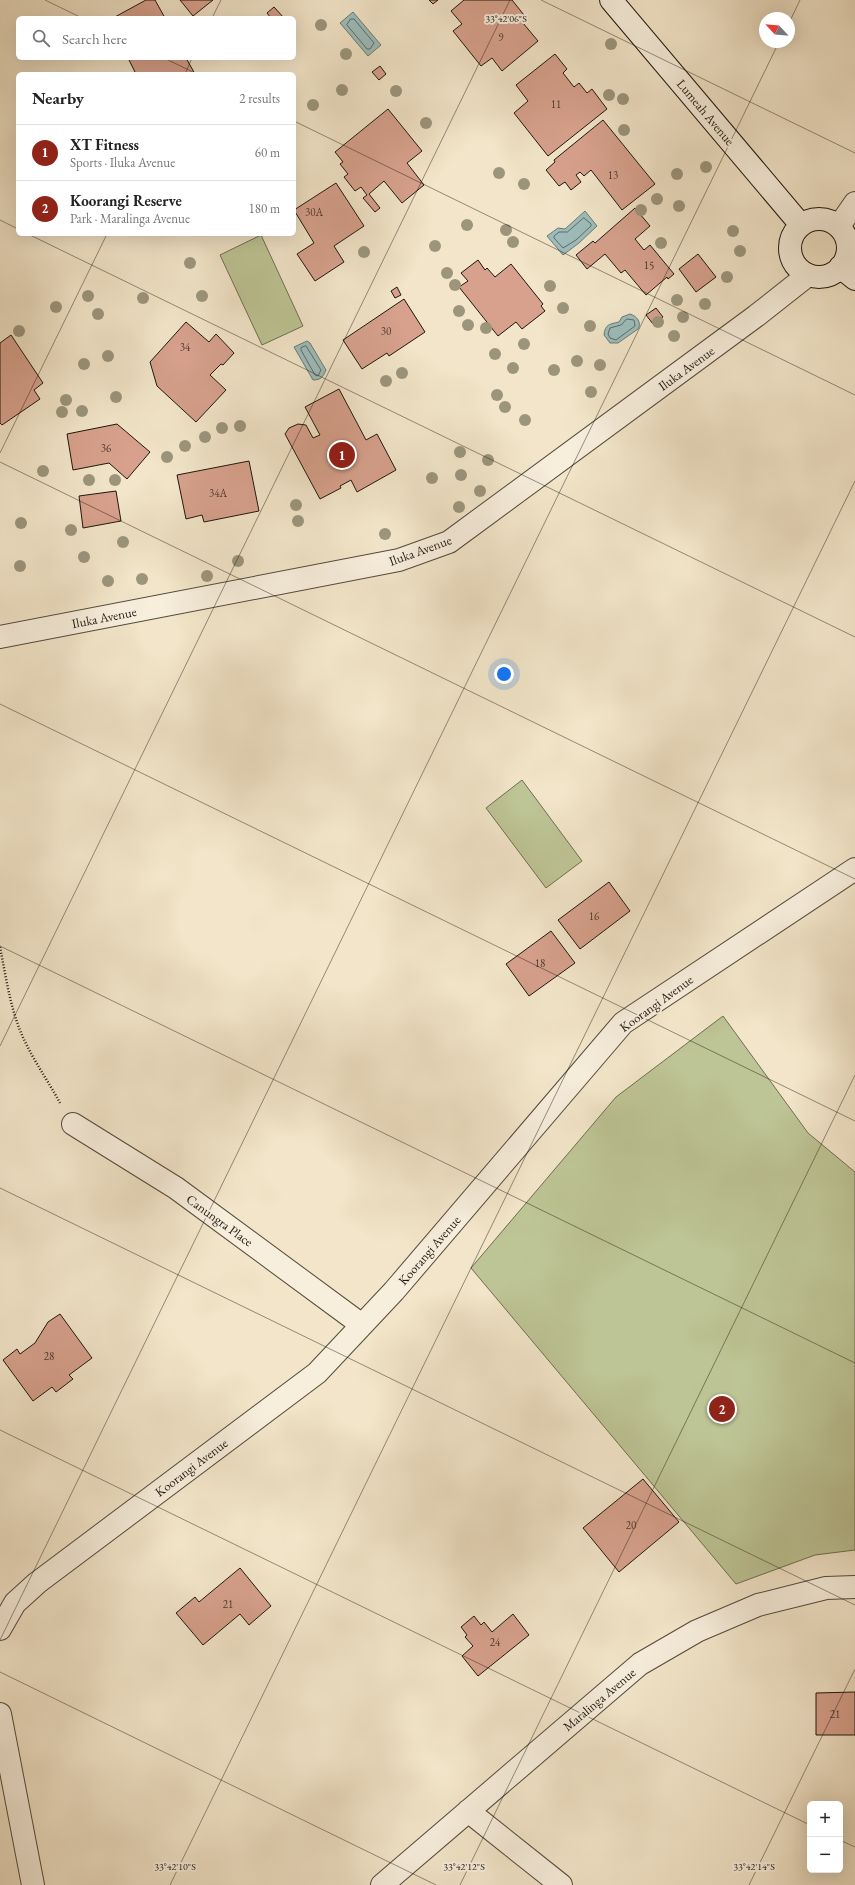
<!DOCTYPE html>
<meta charset="utf-8">
<style>
:root{--surface:#fff;--page:#f6f6f6;--text:#222;--muted:#767676;--line:#e0e0e0;--accent:#8f2418}
body{margin:0;font-family:"EB Garamond",serif;background:var(--page);color:var(--text)}
.controls{position:absolute;right:12px;bottom:12px;display:grid;overflow:hidden;border-radius:6px;box-shadow:0 4px 16px #0002}
.controls button{width:36px;height:36px;display:grid;place-items:center;padding:0;border:0;border-bottom:1px solid var(--line);background:var(--surface);color:var(--text);font:20px sans-serif}
.compass{position:absolute;left:759px;top:12px;width:36px;height:36px;border-radius:50%;background:var(--surface);box-shadow:0 4px 16px #0002;rotate:296deg}
.you{position:absolute;left:504px;top:674px;width:14px;height:14px;margin:-10px;border:3px solid #fff;border-radius:50%;background:#1a73e8;box-shadow:0 0 0 6px #1a73e833}
.badge{display:grid;place-items:center;width:26px;height:26px;border-radius:50%;background:var(--accent);color:#fff;font-size:13px;font-weight:700}
.pin{position:absolute;translate:-50% -50%;border:2px solid #fff;box-shadow:0 1px 4px #0006}
.list{margin:0;padding:0;list-style:none}
h2{display:flex;justify-content:space-between;align-items:center;height:52px;margin:0;padding:0 16px;font-size:17px}
h2 small{font-size:13px;font-weight:400;color:var(--muted)}
.list li{display:grid;grid-template-columns:26px 1fr auto;gap:12px;align-items:center;box-sizing:border-box;height:56px;padding:0 16px;border-top:1px solid var(--line)}
.list b{display:block;font-size:15px;white-space:nowrap}
.list p{margin:0;font-size:13px;white-space:nowrap;color:var(--muted)}
.list em{font-size:13px;font-style:normal;color:var(--muted)}
.icon{flex:none;width:22px;height:22px;fill:none;stroke:currentColor;stroke-width:2;stroke-linecap:round;stroke-linejoin:round}
.map{position:relative;flex:none;width:855px;height:1885px;overflow:hidden}
.search{position:absolute;background:var(--surface);box-shadow:0 4px 16px #0002;left:16px;top:16px;width:280px;height:44px;display:flex;align-items:center;gap:10px;box-sizing:border-box;padding:0 14px;border-radius:6px;color:var(--muted);font-size:15px}
.panel{position:absolute;background:var(--surface);box-shadow:0 4px 16px #0002;left:16px;top:72px;width:280px;height:164px;border-radius:6px}
.map>svg:first-child{display:block}
.green{fill:#bdc495;stroke:#6e6d52}
.water{fill:#9dbdbc;stroke:#6a7a76}
.lines{fill:none;stroke-linecap:round;stroke-linejoin:round}
.shore{stroke:#5e6a65;stroke-width:1}
.building{fill:#d7a18d;stroke:#1e160e}
.street-casing{stroke:#534a3d;stroke-width:24}
.secondary-casing{stroke:#1e160e;stroke-width:24}
.path{stroke:#1e160e;stroke-width:2.5;stroke-dasharray:1 2;stroke-linecap:butt}
.street{stroke:#f7eedc;stroke-width:22}
.secondary{stroke:#f7eedc;stroke-width:22}
.tree{fill:#9c957c}
.ticks{fill:none;stroke:#1e160e;stroke-width:1;stroke-opacity:0.45}
.labels{text-anchor:middle;stroke-width:4;stroke-linejoin:round;paint-order:stroke}
.number-label{font-size:11px;fill:#4c392e}
.street-label{font-size:13px;fill:#1e160e;stroke:#f7eedc}
.ticks-label{font-size:10px;text-anchor:middle;fill:#1e160e;stroke:#f7eedc;stroke-width:4;stroke-linejoin:round;paint-order:stroke}
</style>
<div class="map">
<svg width="855" height="1885" viewBox="0 0 855 1885">
<rect width="100%" height="100%" fill="#f2e5c9"/>
<filter id="stains"><feTurbulence type="fractalNoise" baseFrequency=".005" numOctaves="4"/><feColorMatrix values="0 0 0 0 .2 0 0 0 0 .09 0 0 0 0 .02 0 0 0 .5 -.17"/></filter>
<radialGradient id="worn" r=".72"><stop offset=".6" stop-color="#630" stop-opacity="0"/><stop offset="1" stop-color="#630" stop-opacity=".3"/></radialGradient>
<path class="green" d="M261,235l42,91 -41,19 -42,-90z
M522,780l60,81 -36,27 -60,-80z
M723,1016l85,117 47,39v378l-40,5 -79,29 -265,-316 145,-171z"/>
<path class="water" d="M353,12l28,33 -13,11 -28,-33z
M585,211l12,15 -18,17 -16,12 -16,-19 11,-8 7,1z
M630,314c7,2 12,9 8,15l-20,14h-8l-6,-8c1,-11 6,-11 15,-13l3,-5z
M307,341l3,2 16,27c-3,7 -5,10 -13,10l-19,-33z"/>
<g class="lines">
<path class="shore" d="M351,19h3l20,24 -4,6h-3l-20,-24z
M584,218l7,6v2l-15,14 -13,8 -9,-10v-2l5,-4h8z
M627,319l7,1 1,6 -19,14 -6,-2 -2,-4 2,-6 11,-3z
M306,346l15,24 -3,6 -3,-1 -14,-25v-2z"/>
</g>
<path class="building" d="M146,0h9l10,18h-52z
M180,0h33l-20,16z
M429,0h9l-5,4z
M464,0h48l16,20 -5,3 15,18 -36,30 -10,-13 -11,8 -28,-35 9,-7 -11,-13z
M274,7l10,11h-13l-4,-5z
M555,54l12,15 -4,4 11,14 5,-4 8,10 5,-4 15,20 -59,47 -34,-43 14,-12 -12,-16z
M128,58h58l9,16h-59z
M380,66l6,8 -7,6 -7,-8z
M388,109l34,42 -15,12 17,22 -22,18 -18,-22 -15,13 11,14 -5,4 -12,-14 4,-3 -6,-8 -6,4 -11,-14 4,-3 -8,-10 3,-2 -8,-10z
M603,120l52,64 -33,26 -31,-40 -7,6 -4,-4 -4,3 5,7 -10,8 -6,-8 -6,4 -13,-16 9,-8 -1,-2z
M336,183l28,43 -30,20 10,16 -29,19 -18,-27 17,-11 -20,-33z
M635,208l15,18 -15,13 9,11 6,-5 24,29 -6,5 -1,-2 -21,18 -21,-25 -4,3 -16,-19 -18,15 -11,-14 17,-14 2,2z
M698,254l18,23 -20,15 -17,-23z
M478,260l7,10 2,-2 8,9 16,-13 32,40 -2,2 4,5 -23,18 -6,-7 -18,14 -39,-49 9,-6 -7,-8z
M397,287l4,8 -6,3 -4,-7z
M404,299l21,33 -36,24 -2,-3 -25,16 -19,-29z
M656,308l7,9 -10,7 -7,-9z
M186,322l23,20 7,-8 18,19 -11,12 -2,-1 -11,11 16,15 -30,32 -39,-36 -7,-24z
M11,335l32,48 -9,7 6,9 -38,26 -2,-2v-80z
M339,389l27,51 11,-6 19,36 -39,22 -6,-12 -11,6 1,2 -21,11 -35,-65 4,-6 9,-4 8,1 7,13 7,-3 -15,-28z
M117,424l33,28 -23,27 -18,-16 -36,7 -6,-36z
M249,461l10,50 -55,11 -2,-7 -16,4 -9,-44z
M116,491l5,30 -38,7 -4,-32z
M609,882l21,29 -50,38 -22,-29z
M551,931l24,32 -46,33 -23,-32z
M60,1314l32,44 -23,17 4,4 -17,13 -4,-5 -19,14 -30,-41 14,-11 3,5 15,-11 13,-21z
M643,1479l36,43 -60,50 -36,-44z
M240,1568l31,38 -22,19 -9,-11 -37,31 -27,-32 19,-16 4,5z
M513,1614l16,21 -51,41 -16,-20 11,-10 -8,-9 2,-2 -6,-8 13,-11 7,9 3,-3 8,10z
M855,1692v43h-39v-42z"/>
<g class="lines">
<g class="street-casing">
<path id="street" d="M839,226l16,-23
M0,637l399,-77 50,-18 307,-226 52,-41
M73,1124l103,64 186,137
M0,1629l15,-26 22,-20 280,-210 77,-82 229,-268 232,-154
M0,1714l33,171
M468,1811l93,74
M382,1885l258,-221 57,-33 61,-26 68,-17 29,-1"/>
</g>
<g class="secondary-casing">
<path id="secondary" d="M611,0l190,225
M790 248a29 29 0 1 1 58 0a29 29 0 1 1-58 0Z
M840,267l15,12"/>
</g>
<path class="path" d="M0,947c5,25 9,53 18,78 10,28 28,52 42,78"/>
<use href="#street" class="street"/>
<use href="#secondary" class="secondary"/>
</g>
<g class="tree">
<circle cx="321" cy="25" r="6"/>
<circle cx="611" cy="44" r="6"/>
<circle cx="346" cy="54" r="6"/>
<circle cx="342" cy="90" r="6"/>
<circle cx="396" cy="91" r="6"/>
<circle cx="609" cy="95" r="6"/>
<circle cx="623" cy="99" r="6"/>
<circle cx="313" cy="105" r="6"/>
<circle cx="426" cy="123" r="6"/>
<circle cx="624" cy="130" r="6"/>
<circle cx="706" cy="167" r="6"/>
<circle cx="499" cy="173" r="6"/>
<circle cx="677" cy="174" r="6"/>
<circle cx="524" cy="184" r="6"/>
<circle cx="657" cy="199" r="6"/>
<circle cx="679" cy="206" r="6"/>
<circle cx="641" cy="210" r="6"/>
<circle cx="467" cy="225" r="6"/>
<circle cx="506" cy="230" r="6"/>
<circle cx="733" cy="231" r="6"/>
<circle cx="513" cy="242" r="6"/>
<circle cx="661" cy="243" r="6"/>
<circle cx="435" cy="246" r="6"/>
<circle cx="740" cy="251" r="6"/>
<circle cx="364" cy="252" r="6"/>
<circle cx="190" cy="263" r="6"/>
<circle cx="447" cy="273" r="6"/>
<circle cx="727" cy="277" r="6"/>
<circle cx="455" cy="285" r="6"/>
<circle cx="550" cy="286" r="6"/>
<circle cx="88" cy="296" r="6"/>
<circle cx="202" cy="296" r="6"/>
<circle cx="143" cy="298" r="6"/>
<circle cx="677" cy="300" r="6"/>
<circle cx="705" cy="304" r="6"/>
<circle cx="56" cy="307" r="6"/>
<circle cx="563" cy="308" r="6"/>
<circle cx="459" cy="311" r="6"/>
<circle cx="98" cy="314" r="6"/>
<circle cx="683" cy="317" r="6"/>
<circle cx="658" cy="322" r="6"/>
<circle cx="468" cy="325" r="6"/>
<circle cx="590" cy="326" r="6"/>
<circle cx="486" cy="328" r="6"/>
<circle cx="19" cy="331" r="6"/>
<circle cx="674" cy="336" r="6"/>
<circle cx="524" cy="344" r="6"/>
<circle cx="495" cy="354" r="6"/>
<circle cx="108" cy="356" r="6"/>
<circle cx="577" cy="361" r="6"/>
<circle cx="84" cy="364" r="6"/>
<circle cx="600" cy="365" r="6"/>
<circle cx="513" cy="368" r="6"/>
<circle cx="554" cy="370" r="6"/>
<circle cx="402" cy="373" r="6"/>
<circle cx="386" cy="381" r="6"/>
<circle cx="591" cy="392" r="6"/>
<circle cx="497" cy="395" r="6"/>
<circle cx="116" cy="397" r="6"/>
<circle cx="66" cy="400" r="6"/>
<circle cx="505" cy="407" r="6"/>
<circle cx="82" cy="411" r="6"/>
<circle cx="62" cy="412" r="6"/>
<circle cx="525" cy="420" r="6"/>
<circle cx="240" cy="426" r="6"/>
<circle cx="222" cy="428" r="6"/>
<circle cx="205" cy="437" r="6"/>
<circle cx="185" cy="446" r="6"/>
<circle cx="460" cy="452" r="6"/>
<circle cx="167" cy="457" r="6"/>
<circle cx="488" cy="460" r="6"/>
<circle cx="43" cy="471" r="6"/>
<circle cx="461" cy="475" r="6"/>
<circle cx="432" cy="478" r="6"/>
<circle cx="89" cy="480" r="6"/>
<circle cx="115" cy="480" r="6"/>
<circle cx="480" cy="491" r="6"/>
<circle cx="296" cy="505" r="6"/>
<circle cx="459" cy="507" r="6"/>
<circle cx="298" cy="521" r="6"/>
<circle cx="21" cy="523" r="6"/>
<circle cx="71" cy="530" r="6"/>
<circle cx="385" cy="534" r="6"/>
<circle cx="123" cy="542" r="6"/>
<circle cx="84" cy="557" r="6"/>
<circle cx="238" cy="561" r="6"/>
<circle cx="20" cy="566" r="6"/>
<circle cx="207" cy="576" r="6"/>
<circle cx="142" cy="579" r="6"/>
<circle cx="108" cy="581" r="6"/>
</g>
<path class="ticks" d="M45,0l37,18M541,0l314,153M212,18l9,-18M789,23l11,-23M164,58l33,16M185,74l7,-16M294,121l561,274M0,220l18,9M28,234l827,403M0,453l107,-219M0,462l855,417M0,704l855,417M0,946l855,417M0,1046l510,-1046M0,1188l855,417M0,1430l810,395M0,1640l779,-1598M0,1672l436,213M840,1840l15,7M170,1885l685,-1404M460,1885l395,-810M749,1885l106,-216"/>
<g class="labels">
<g class="number-label">
<text x="501" y="41">9</text>
<text x="556" y="108">11</text>
<text x="613" y="179">13</text>
<text x="314" y="216">30A</text>
<text x="649" y="269">15</text>
<text x="386" y="335">30</text>
<text x="185" y="351">34</text>
<text x="106" y="452">36</text>
<text x="218" y="497">34A</text>
<text x="594" y="920">16</text>
<text x="540" y="967">18</text>
<text x="49" y="1360">28</text>
<text x="631" y="1529">20</text>
<text x="228" y="1608">21</text>
<text x="495" y="1646">24</text>
<text x="835" y="1718">21</text>
</g>
<g class="street-label">
<text transform="translate(706 112) rotate(50)" y="5">Lumeah Avenue</text>
<text transform="translate(686 368) rotate(-36)" y="5">Iluka Avenue</text>
<text transform="translate(420 550) rotate(-20)" y="5">Iluka Avenue</text>
<text transform="translate(104 617) rotate(-11)" y="5">Iluka Avenue</text>
<text transform="translate(656 1003) rotate(-36)" y="5">Koorangi Avenue</text>
<text transform="translate(220 1220) rotate(36)" y="5">Canungra Place</text>
<text transform="translate(429 1250) rotate(-49)" y="5">Koorangi Avenue</text>
<text transform="translate(191 1467) rotate(-37)" y="5">Koorangi Avenue</text>
<text transform="translate(599 1699) rotate(-40)" y="5">Maralinga Avenue</text>
</g>
</g>
<g class="ticks-label">
<text x="506" y="22">33°42'06"S</text>
<text x="175" y="1870">33°42'10"S</text>
<text x="464" y="1870">33°42'12"S</text>
<text x="754" y="1870">33°42'14"S</text>
</g>
<rect width="100%" height="100%" filter="url(#stains)"/>
<rect width="100%" height="100%" fill="url(#worn)"/>
</svg>
<div class="controls">
<button>+</button>
<button>−</button>
</div>
<svg class="compass" viewBox="-18 -18 36 36"><path d="M0-13l5 13h-10z" fill="#e53935"/><path d="M0 13l5-13h-10z" fill="#767676"/></svg>
<div class="you"></div>
<div class="pin badge" style="left:342px;top:455px">1</div>
<div class="pin badge" style="left:722px;top:1409px">2</div>
<div class="search"><svg class="icon" aria-label="search" viewBox="0 0 24 24"><circle cx="10" cy="10" r="6"/><path d="M15 15l6 6"/></svg>Search here</div>
<section class="panel">
<h2>Nearby<small>2 results</small></h2>
<ul class="list">
<li><span class="badge">1</span><div><b>XT Fitness</b><p>Sports · Iluka Avenue</p></div><em>60 m</em></li>
<li><span class="badge">2</span><div><b>Koorangi Reserve</b><p>Park · Maralinga Avenue</p></div><em>180 m</em></li>
</ul>
</section>
</div>
